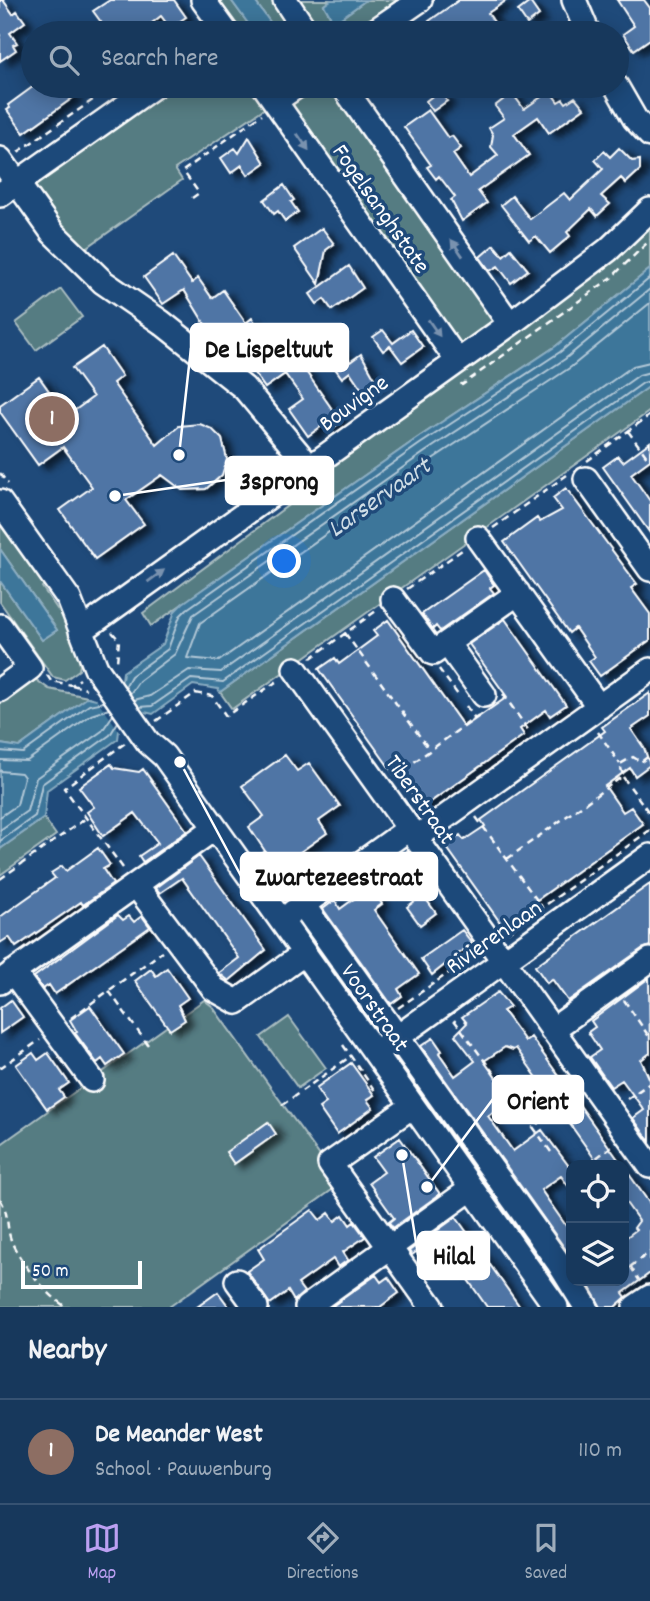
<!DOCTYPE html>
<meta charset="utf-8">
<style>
:root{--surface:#17385c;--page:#203f62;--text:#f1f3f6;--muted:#9eacbb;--line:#365272;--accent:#bca0f2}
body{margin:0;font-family:Dekko,sans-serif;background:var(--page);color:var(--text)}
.controls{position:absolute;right:21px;bottom:21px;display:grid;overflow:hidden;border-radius:14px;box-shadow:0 4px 18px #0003}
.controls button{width:63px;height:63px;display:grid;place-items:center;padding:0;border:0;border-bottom:2px solid var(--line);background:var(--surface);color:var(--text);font:35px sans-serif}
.scale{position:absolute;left:21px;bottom:18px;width:121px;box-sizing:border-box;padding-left:7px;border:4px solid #fff;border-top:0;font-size:19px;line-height:24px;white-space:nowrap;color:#fff;-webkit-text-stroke:5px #1f4a7a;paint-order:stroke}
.you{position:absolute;left:285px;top:562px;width:24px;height:24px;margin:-18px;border:5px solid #fff;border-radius:50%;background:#1a73e8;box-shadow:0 0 0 10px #1a73e833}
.badge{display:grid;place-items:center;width:46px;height:46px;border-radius:50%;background:var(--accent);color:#fff;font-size:23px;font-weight:700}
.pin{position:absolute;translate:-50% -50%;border:4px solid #fff;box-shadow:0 2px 7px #0006}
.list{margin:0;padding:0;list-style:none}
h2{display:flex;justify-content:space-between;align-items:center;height:91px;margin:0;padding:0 28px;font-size:30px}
h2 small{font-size:23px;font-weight:400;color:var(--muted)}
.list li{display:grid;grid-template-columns:46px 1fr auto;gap:21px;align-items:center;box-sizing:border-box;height:105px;padding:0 28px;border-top:2px solid var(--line)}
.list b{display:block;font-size:26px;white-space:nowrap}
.list p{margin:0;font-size:23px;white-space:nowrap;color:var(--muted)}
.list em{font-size:23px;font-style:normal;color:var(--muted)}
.icon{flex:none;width:38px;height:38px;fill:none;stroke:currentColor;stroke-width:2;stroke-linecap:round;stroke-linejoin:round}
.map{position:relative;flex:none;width:650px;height:1307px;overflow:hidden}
.search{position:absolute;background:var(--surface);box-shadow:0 4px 18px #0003;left:21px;right:21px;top:21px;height:77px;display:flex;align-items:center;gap:18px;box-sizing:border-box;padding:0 24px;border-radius:38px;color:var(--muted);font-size:26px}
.sheet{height:196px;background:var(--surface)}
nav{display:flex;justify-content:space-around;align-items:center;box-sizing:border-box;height:98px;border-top:2px solid var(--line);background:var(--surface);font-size:19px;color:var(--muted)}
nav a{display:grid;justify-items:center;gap:4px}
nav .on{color:var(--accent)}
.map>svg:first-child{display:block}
.green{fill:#547b82;stroke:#aabdc0;stroke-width:2}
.water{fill:#3e769a;stroke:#8badc2;stroke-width:2}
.pier{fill:#1f4a7a}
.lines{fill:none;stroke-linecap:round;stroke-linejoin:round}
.shore{stroke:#b2c8d7;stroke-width:2}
.building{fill:#5075a5;stroke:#fff;stroke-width:2;filter:url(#shadow)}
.minor-casing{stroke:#fff;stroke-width:28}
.path{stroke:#fff;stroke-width:2.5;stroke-dasharray:7 5;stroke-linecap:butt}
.minor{stroke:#1f4a7a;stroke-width:23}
.oneway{fill:#7992af}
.labels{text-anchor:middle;stroke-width:7;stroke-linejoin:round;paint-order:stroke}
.street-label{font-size:24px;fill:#fff;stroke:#1f4a7a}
.water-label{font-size:26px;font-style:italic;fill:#cfdde6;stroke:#1f4a7a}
.leader{fill:none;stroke:#fff;stroke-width:2.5}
.callout-dot{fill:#fff;stroke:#1f4a7a;stroke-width:2.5}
.callout{fill:#fff;stroke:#fff;stroke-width:2.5}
.callout-label{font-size:26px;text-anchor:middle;font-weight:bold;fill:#111}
</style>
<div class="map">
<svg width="650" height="1307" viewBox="0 0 650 1307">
<defs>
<filter id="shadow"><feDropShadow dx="8" dy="4.5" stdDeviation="3.5" flood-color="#0009"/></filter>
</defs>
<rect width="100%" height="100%" fill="#1f4a7a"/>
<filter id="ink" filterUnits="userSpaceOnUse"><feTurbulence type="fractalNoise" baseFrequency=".0143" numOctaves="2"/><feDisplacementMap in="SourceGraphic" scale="14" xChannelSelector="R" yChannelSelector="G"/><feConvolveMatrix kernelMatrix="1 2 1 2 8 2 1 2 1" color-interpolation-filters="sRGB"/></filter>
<g filter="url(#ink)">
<path class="green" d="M208,0h23l24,33h-24z
M254,0h22l23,33h-21z
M293,0h38l-7,5 10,18 32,-23h40l-47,33h-42z
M169,86h81l15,22 -90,61 7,11 -100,71 -49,-68z
M309,86h25l162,235 -33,25 -8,-3 -166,-229v-13z
M650,217v52l-94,77 -140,93 -265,187 -8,-13 159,-118 -8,-11z
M61,289l21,28 -46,33 -20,-27z
M650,386v25l-418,298 -12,-17z
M0,516l47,66 -5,5 29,42 9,36 -1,5 -14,10 -12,-3 -53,-75v-21l42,59 15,-10 -57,-81z
M35,679l14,10 39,8 -69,50 -19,-3v-48z
M44,818l12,17 -56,40v-26z
M204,1000l8,6 121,168 3,13 -167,120h-169v-162z
M289,1017l37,51 -28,20 -37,-51z"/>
<path class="water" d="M231,0h23l24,33h-23z
M331,0h35l-32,23 -10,-18z
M650,269v117l-430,306 -2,-3 -25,-4 -40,29 -8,-2 -26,19 -1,8 -71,51 -3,28 -44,31v-105l19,3 69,-50 8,2 26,-19 1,-8 40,-28 12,-33 8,-8 233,-164 140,-93z
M0,549l57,81 -15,10 -42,-59z"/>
<path class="pier" d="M121,679l25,35 -26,18 -25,-35z"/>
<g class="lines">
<path class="shore" d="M650,303l-79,64 -140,93 -231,163 -13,35 32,3 414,-295 17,-4
M125,687l6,-11 37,-27 12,-33 7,-7 233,-165 140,-92 90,-74
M130,694l9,-13 36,-27 18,-39 232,-163 140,-93 85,-70
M134,700l16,-4 39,-26 32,2 418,-297 11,-3
M139,707l13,-1 39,-27 32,3 420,-299 7,-2
M0,751l23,2 66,-48 15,-3
M0,760l27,1 64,-46 18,-6
M0,771l21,2 3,4 -7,28 -17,12
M0,830l27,-19 9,-33 66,-47 11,-16
M0,841l35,-25 7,-32 68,-49 8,-13"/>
</g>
<path class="building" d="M0,0h3l10,14 4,-3 8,11 -15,11 7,10 -4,2 3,5 -16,11z
M110,0h64l12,17 -16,11 -9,-12 -22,17h-30l-16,-22z
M459,0h48l-19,13 13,20h-63l-9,-12z
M617,0h27l6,8v31l-16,11 -11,-16 11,-8z
M530,2l9,13 -12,9 -9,-13z
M34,86h32l8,11 -50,36 -17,-23 3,-2 -2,-3z
M439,91l8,10 -14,10 -7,-10z
M550,91l8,11 5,-3 3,4 9,-6 9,11 -35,25 -11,-16 -24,17 15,21 -51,36 9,12 -25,18 -11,-21 4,-3 -16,-21 -3,3 -9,-12 4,-2 -27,-38 24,-17 20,28 4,-2 9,12 -8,6 16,23 29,-22 -7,-8 2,-12 -4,-7 15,-10 -9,-12 17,-13 12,16z
M249,137l16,26 -17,12 -6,-10 -11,8 -10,-15 14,-10 4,5z
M619,148l13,13 8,-1v10l-14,13 -5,-5 -20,18 9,8 -13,12 -6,-7 -24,23 3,4 -20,17 -14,-17 -7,5 -28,-36 11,-9 18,23 34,-26 6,7 33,-31 -8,-9 9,-9 6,6z
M284,185l10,15 -3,2 7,10 -13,9 -7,-10 -4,3 -10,-14z
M322,228l12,16 -8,6 -7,34 -25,-36z
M494,245l9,11 8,-7 17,21 -17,13 -13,-17 -8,5 -10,-14z
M173,256l19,27 6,-5 14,20 11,-8 23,33 6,-5 13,20 5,-3 23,32 7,-4 41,59 -11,8 -4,-7 -18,13 -19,-27 14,-10 -18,-25 -20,14 -19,-26 9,-7 -18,-25 -20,14 -33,-54 -21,14 -19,-27z
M349,266l14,22 -31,22 -8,-11 -7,5 -7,-10z
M383,330l10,13 18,-13 12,17 -21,15 -12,-16 -7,5 -10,-14z
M329,333l21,29 11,-8 16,28 -14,9 -13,-19 -8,6 -26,-36z
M102,347l20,29 -9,7 44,62 22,-19 21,-2 12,5 10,10 5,20 -5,16 -16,14 -24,1 -20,-15 -36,25 18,24 -49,35 -35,-49 32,-23 -29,-40 -25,18 -38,-53v-7l39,-28 28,39 26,-19 -21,-29z
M650,442v18l-19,14 19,27v32l-47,-66 15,-11 5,6z
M566,488l71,96 -6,4 19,26v26l-50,36 -11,-15 6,-4 -20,-29 -6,5 -65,-91 33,-24 3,4 22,-12 -9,-12z
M484,570l10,15 -4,3 4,5 -54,38 -4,-5 -3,3 -11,-15z
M505,619l61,86 -16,11 -4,-6 -26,19 4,6 -102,73 -11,-15 6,-4 -15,-21 -8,6 -75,-105 16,-11 4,6 38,-28 -4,-5 15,-11 76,107 43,-30 -38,-53z
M650,693v23l-19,13 13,19 6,17 -15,11 -5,-8 -25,18 18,26 8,-5 12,17 -141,101 -57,-80 15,-10 4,5 21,-14 -4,-6 124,-89 -3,-4z
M285,755l12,16 12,-8 31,43 -21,15 8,12 -38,27 4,5 -18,13 -15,-23 5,-4 -16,-24 15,-11 -22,-30z
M111,764l3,4 25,4 4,-3 44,62 -44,31 -4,-6 19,-13 -23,-30 -32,23 -16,-24 7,-5 -15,-20z
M98,848l12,17 -7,4 10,15 -30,21 -2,-3 -65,45 -7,-10 -9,6v-26l55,-39 -4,-5 11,-7 4,5z
M407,851l10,14 -41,29 6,10 -8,6 45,64 -21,15 4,7 -11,8 -68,-95 12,-9 5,9 30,-22 -6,-8z
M199,856l67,94 -37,31 -10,-8 20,-15 -57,-80 -22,15 -4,-5z
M650,884v62l-8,3 -74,52 -16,-22 -5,4 -12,-17z
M423,895l13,18 -16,12 -13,-18z
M118,915l5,5 6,-4 5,6 8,-6 8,11 -95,67 -6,-9 -6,4 -9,-12z
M462,930l10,13 -40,32 -11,-16z
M167,968l21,30 -10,7 7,15 -15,10 -35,-49 16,-12 5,7z
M649,978l1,75 -9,7 9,20v62l-17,-24 11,-8 -22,-30 -11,7 -21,-30 10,-7 -12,-18 7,-5 -4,-6z
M498,992l12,15 -7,4 22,30 6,-4 91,128h-23l-83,-117 -3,2 -8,-3 -21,14 17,24 7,-5 9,13 -29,23 25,35 29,-21 29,39v21l-10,-14 -20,14 30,43v24l-150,-211 12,-8 9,13 -3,2 16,23 20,-15 -20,-26 12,-12 -5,-6z
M11,1000l12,17 -23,16v-25z
M90,1006l34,48 -17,12 -5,-7 -5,4 -22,-30 2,-1 -7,-12z
M33,1053l5,7 10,-7 21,30 -10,7 5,7 -17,12 -31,-44z
M351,1063l23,32 -7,5 6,8 -36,26 -18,-26 7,-5 -10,-15z
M268,1122l8,12 -42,30 -8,-12z
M400,1138l40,56 -47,34 -4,-6 5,-4 -25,-35 15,-11 -11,-15z
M624,1167l26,37v69l-27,20 3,4 -11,10h-14l-15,-26h38v-42l12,-9 -2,-2 5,-7 -15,-21z
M312,1210l8,10 9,-7 6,8 8,-6 7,10 4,-3 11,15 -22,15 5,8 -10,7 -5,-8 -35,25 6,8 -10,9 -6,-10 -18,13 -23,-33 17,-12 -6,-10z
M456,1217l64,90h-33l-49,-70 -26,18 -3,-4z
M376,1275l5,7 7,-5 11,16 -19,14h-49z
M218,1292l11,15h-32z"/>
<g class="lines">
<g class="minor-casing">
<path id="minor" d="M203,0l24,33
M285,0l22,33
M574,0l14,33
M372,33l48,-33
M264,86l193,274
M343,86l167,238
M616,86l19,33 15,16
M275,101l22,-15
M0,159l53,74 50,49 58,40 83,66 65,78
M0,195l154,-109
M586,479l64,90
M0,502l69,97 27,69 52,74 16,14 392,551
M478,538l121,169
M393,599l40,54 85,-60
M0,626l30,42 -30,22
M81,631l429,-307 98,-74 42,-40
M447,643l37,52
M295,669l355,497
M416,838l234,-168
M136,885l78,104 23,13 58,-42
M303,905l255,357 28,45
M293,912l117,-84
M13,972l79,108
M0,982l215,-154
M552,1030l98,-70
M385,1046l265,-190
M404,1112l-74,52 102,143
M237,1281l19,26
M307,1307l164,-118
M635,1307l15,-10"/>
</g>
<path class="path" d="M187,33l10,-6
M18,152l95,-66
M192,198l7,-5 -16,-22 79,-57
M461,383l1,2 149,-107 39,-38
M628,431l22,30
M587,461l63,-46
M0,473l8,11
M493,528l74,-53
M407,589l55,-39
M112,632l7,8 -2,22
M345,633l84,116
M311,658l65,-47
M439,669l19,26
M47,675l4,6 21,4 8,-6
M72,685l14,4
M503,694l26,37
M466,706l8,11
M156,721l39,-28 17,3 14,20 53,-36
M598,732l22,32
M395,776l85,-62
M623,777l27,37
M476,817l66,90
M507,859l116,-83 -3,-12 13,-7 8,5 9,-7
M123,868l-59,-80 61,-45
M0,879l85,-60
M508,932l142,-102
M109,991l39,54
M624,1000l26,38
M398,1008l78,-54
M71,1018l91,-66
M454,1020l63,84
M343,1045l32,46
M0,1068l40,-28
M627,1099l23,-16
M282,1105l69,-49
M551,1152l-18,-25 43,-32
M587,1165l25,-19
M570,1178l1,-1
M0,1199c9,13 6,27 11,41 7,20 37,56 55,67
M624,1256l15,24
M630,1267l20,-15"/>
<use href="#minor" class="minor"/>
</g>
<defs><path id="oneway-solid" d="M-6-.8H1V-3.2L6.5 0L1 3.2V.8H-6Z" transform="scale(1.75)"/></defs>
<g class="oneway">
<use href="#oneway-solid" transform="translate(303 142) rotate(55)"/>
<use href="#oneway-solid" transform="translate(457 248) rotate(-125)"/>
<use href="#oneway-solid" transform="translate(434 328) rotate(55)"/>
<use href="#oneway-solid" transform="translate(156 576) rotate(-36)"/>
</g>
</g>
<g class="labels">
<g class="street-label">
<text transform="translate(382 208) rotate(55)" y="8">Fogelsanghstate</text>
<text transform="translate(353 402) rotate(-36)" y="8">Bouvigne</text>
<text transform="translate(421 799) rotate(55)" y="8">Tiberstraat</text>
<text transform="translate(493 936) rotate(-35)" y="8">Rivierenlaan</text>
<text transform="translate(376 1007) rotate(55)" y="8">Voorstraat</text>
</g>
<g class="water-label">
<text transform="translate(378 496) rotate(-35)" y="9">Larservaart</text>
</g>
</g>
<path class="leader" d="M179 455L191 348M115 496L226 480M180 762L241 876M427 1187L493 1099M402 1155L418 1255"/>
<g class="callout-dot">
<circle cx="179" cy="455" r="7"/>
<circle cx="115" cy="496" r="7"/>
<circle cx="180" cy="762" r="7"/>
<circle cx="427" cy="1187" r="7"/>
<circle cx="402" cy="1155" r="7"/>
</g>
<g class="callout">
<rect x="191" y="324" width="157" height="47" rx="7"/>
<rect x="226" y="457" width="107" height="47" rx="7"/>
<rect x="241" y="853" width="196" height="47" rx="7"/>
<rect x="493" y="1076" width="90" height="47" rx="7"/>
<rect x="418" y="1232" width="71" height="47" rx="7"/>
</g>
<g class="callout-label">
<text x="269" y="357">De Lispeltuut</text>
<text x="279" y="489">3sprong</text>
<text x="339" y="885">Zwartezeestraat</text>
<text x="538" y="1109">Orient</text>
<text x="454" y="1264">Hilal</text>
</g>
</svg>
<div class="controls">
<button><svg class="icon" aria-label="locate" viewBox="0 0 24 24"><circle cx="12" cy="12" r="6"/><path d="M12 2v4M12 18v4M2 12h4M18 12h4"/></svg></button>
<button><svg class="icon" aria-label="layers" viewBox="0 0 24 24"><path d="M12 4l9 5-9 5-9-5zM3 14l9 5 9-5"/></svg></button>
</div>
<div class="scale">50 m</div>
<div class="you"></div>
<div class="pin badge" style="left:52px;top:419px;background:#8d6e63">1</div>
<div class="search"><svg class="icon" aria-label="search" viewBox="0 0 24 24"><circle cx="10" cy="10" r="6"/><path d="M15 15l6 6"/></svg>Search here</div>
</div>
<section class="sheet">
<h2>Nearby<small></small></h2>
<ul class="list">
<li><span class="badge" style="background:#8d6e63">1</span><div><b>De Meander West</b><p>School · Pauwenburg</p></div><em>110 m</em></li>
</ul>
</section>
<nav>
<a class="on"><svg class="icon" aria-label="map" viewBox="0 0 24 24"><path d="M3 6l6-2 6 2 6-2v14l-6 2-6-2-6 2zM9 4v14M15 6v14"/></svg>Map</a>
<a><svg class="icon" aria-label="directions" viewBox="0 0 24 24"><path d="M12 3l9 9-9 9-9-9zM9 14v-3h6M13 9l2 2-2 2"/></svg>Directions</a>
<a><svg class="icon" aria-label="saved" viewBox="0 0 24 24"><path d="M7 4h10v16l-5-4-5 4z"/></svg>Saved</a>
</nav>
